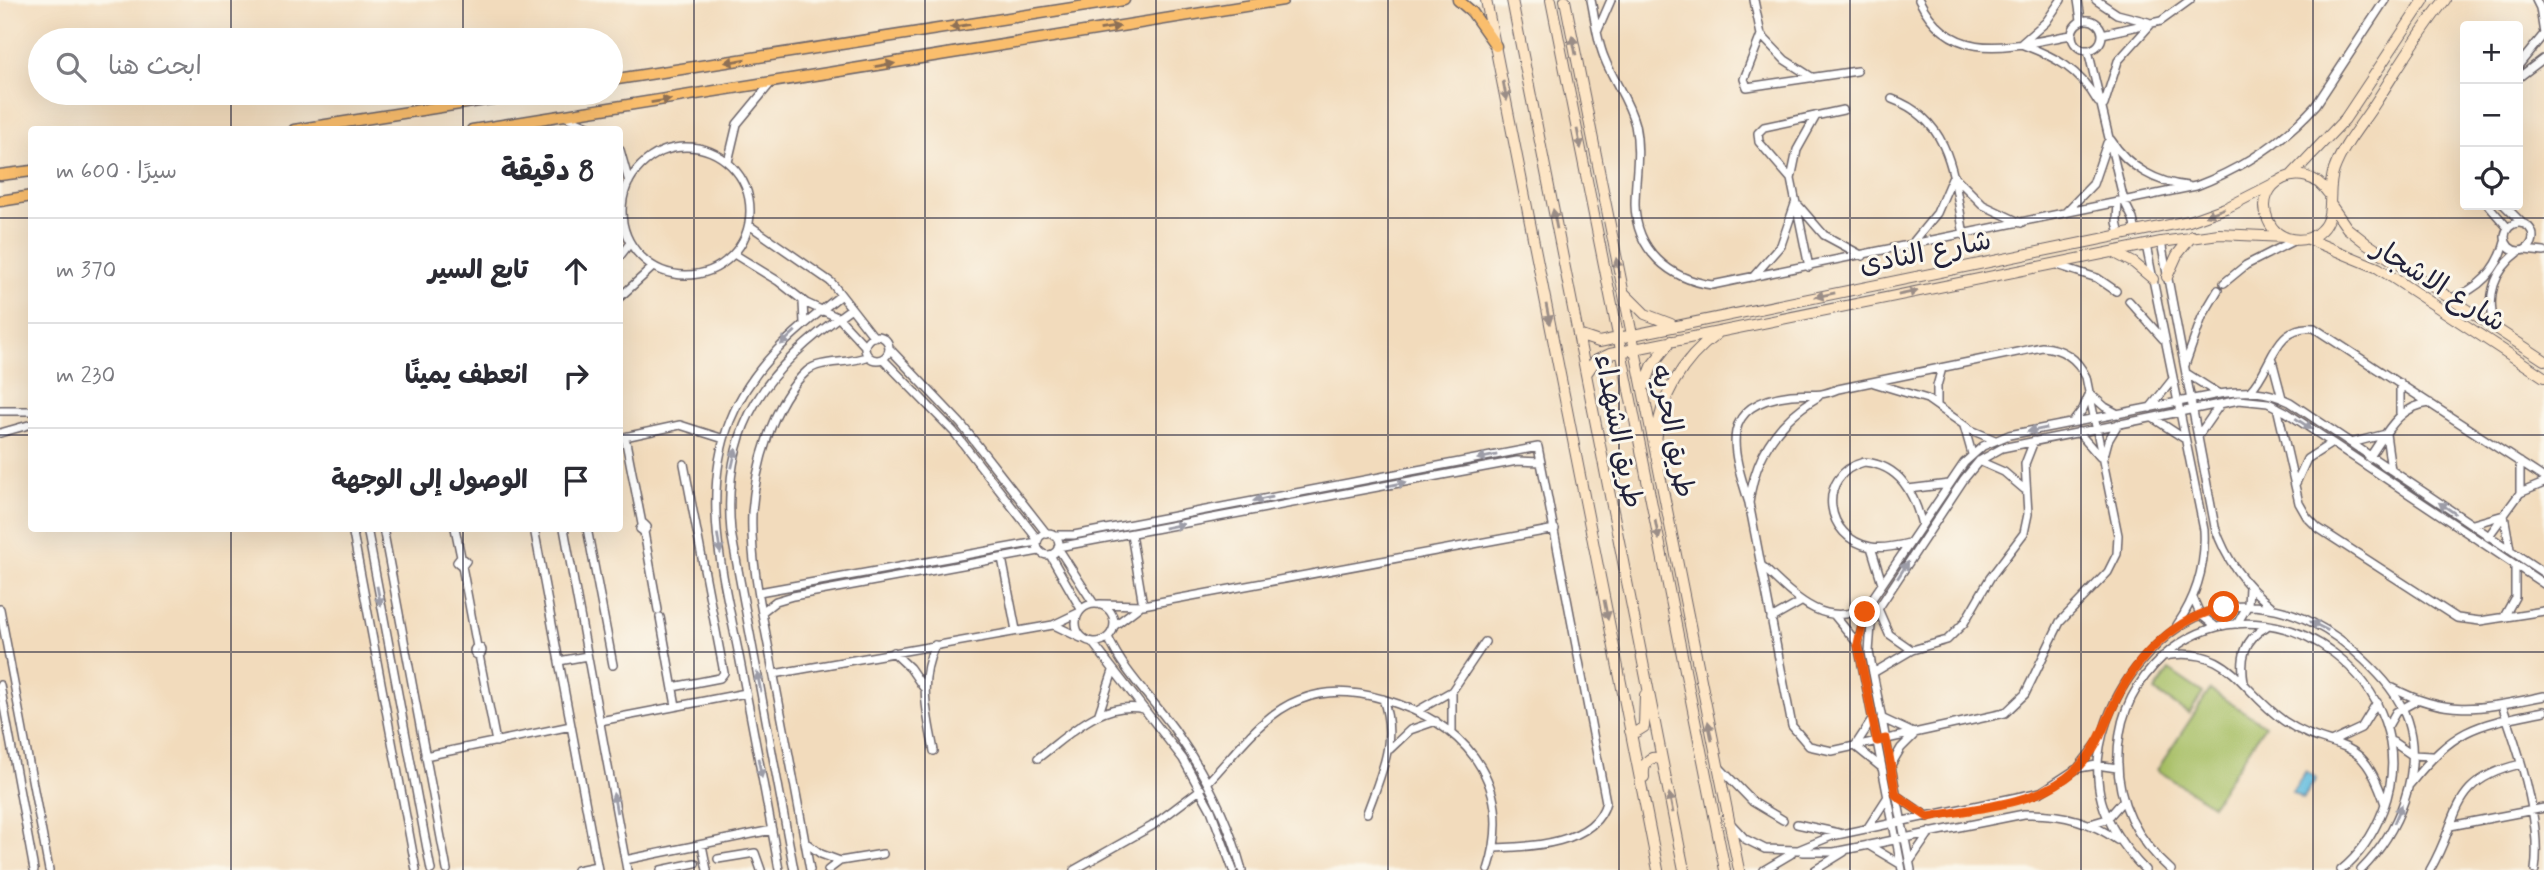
<!DOCTYPE html>
<html lang="ar">
<meta charset="utf-8">
<style>
:root{--surface:#fff;--page:#f7f7f7;--text:#2b2b33;--muted:#7c7c81;--line:#e1e1e2}
body{margin:0;font-family:Mynerve,"Playpen Sans Arabic",sans-serif;background:var(--page);color:var(--text);direction:rtl}
.controls{position:absolute;right:21px;top:21px;display:grid;overflow:hidden;border-radius:7px;box-shadow:0 7px 28px #0002}
.controls button{width:63px;height:63px;display:grid;place-items:center;padding:0;border:0;border-bottom:2px solid var(--line);background:var(--surface);color:var(--text);font:35px sans-serif}
.stop{position:absolute;width:21px;height:21px;margin:-16px;border:5px solid #ea580c;border-radius:50%;background:#fff}
.stop.end{background:#ea580c;border-color:#fff;box-shadow:0 2px 7px #0008}
.list{margin:0;padding:0;list-style:none}
h2{display:flex;justify-content:space-between;align-items:center;height:91px;margin:0;padding:0 28px;font-size:30px}
h2 small{font-size:23px;font-weight:400;color:var(--muted)}
.list li{display:grid;grid-template-columns:46px 1fr auto;gap:21px;align-items:center;box-sizing:border-box;height:105px;padding:0 28px;border-top:2px solid var(--line)}
.list b{display:block;font-size:26px;white-space:nowrap}
.list em{font-size:23px;font-style:normal;color:var(--muted)}
.icon{flex:none;width:38px;height:38px;fill:none;stroke:currentColor;stroke-width:2;stroke-linecap:round;stroke-linejoin:round}
.map{position:relative;flex:none;width:2544px;height:870px;overflow:hidden;direction:ltr}
.search{position:absolute;background:var(--surface);box-shadow:0 7px 28px #0002;left:28px;top:28px;width:595px;height:77px;display:flex;align-items:center;gap:18px;box-sizing:border-box;padding:0 24px;border-radius:38px;color:var(--muted);font-size:26px}
.panel{position:absolute;background:var(--surface);box-shadow:0 7px 28px #0002;left:28px;top:126px;width:595px;height:406px;border-radius:7px;direction:rtl}
.map>svg:first-child{display:block}
.green{fill:#a6be64;stroke:#647050;stroke-width:2}
.water{fill:#61bbde;stroke:#426e8c;stroke-width:2}
.lines{fill:none;stroke-linecap:round;stroke-linejoin:round}
.street-casing{stroke:#6b6368;stroke-width:10}
.secondary-casing{stroke:#6b6368;stroke-width:12}
.primary-casing{stroke:#6b6368;stroke-width:13}
.street{stroke:#fff;stroke-width:7}
.secondary{stroke:#fde5c5;stroke-width:10}
.primary{stroke:#fabe6d;stroke-width:10}
.oneway{fill:#8e7054}
.oneway2{fill:#9a8d87}
.oneway3{fill:#9c9ca7}
.route{stroke:#ea580c;stroke-width:9}
.grid{fill:none;stroke:#22223b;stroke-width:2;stroke-opacity:0.55}
.labels{text-anchor:middle;stroke-width:6;stroke-linejoin:round;paint-order:stroke}
.street-label{font-size:28px;fill:#22223b;stroke:#fbf7ec}
</style>
<div class="map">
<svg width="2544" height="870" viewBox="0 0 2544 870">
<rect width="100%" height="100%" fill="#fbf7ec"/>
<filter id="ink" filterUnits="userSpaceOnUse"><feTurbulence type="fractalNoise" baseFrequency=".0143" numOctaves="2"/><feDisplacementMap in="SourceGraphic" scale="14" xChannelSelector="R" yChannelSelector="G"/><feConvolveMatrix kernelMatrix="1 2 1 2 8 2 1 2 1" color-interpolation-filters="sRGB"/></filter>
<filter id="wash" filterUnits="userSpaceOnUse"><feTurbulence type="fractalNoise" baseFrequency=".00686" numOctaves="4" result="noise"/><feDisplacementMap in="SourceGraphic" scale="28" xChannelSelector="R" yChannelSelector="G"/><feGaussianBlur stdDeviation="1.57" result="paint"/><feColorMatrix in="noise" values="0 0 0 0 0 0 0 0 0 0 0 0 0 0 0 0 0 1.4 0 .05"/><feComposite in="paint" operator="in"/></filter>
<g filter="url(#wash)">
<rect width="100%" height="100%" fill="#f2dbbc"/>
<path class="green" d="M2169,670l34,23 -14,21 -34,-23z
M2210,690l55,35 -53,80 -55,-35z"/>
<path class="water" d="M2306,771l10,7 -13,21 -11,-7z"/>
</g>
<g filter="url(#ink)">
<g class="lines">
<g class="street-casing">
<path id="street" d="M1591,0c4,19 6,40 13,57 9,24 25,43 31,68 6,28 0,52 0,80 1,45 34,74 77,80l484,-99c47,-18 86,-43 120,-81l69,-105
M1754,0l7,35 -17,44 3,8 110,-16
M1919,0c33,67 94,45 152,35
M2078,0l3,20
M2096,0l21,14 31,8
M2536,0l4,8 4,26
M2072 35a15 15 0 1 1 30 0a15 15 0 1 1-30 0Z
M1598,30l13,-30
M2102,34l59,-13 29,-21
M1761,35l24,25 28,18
M2022,43l24,-21 15,-22
M2021,44c35,13 58,25 77,58
M2088,50l36,151 9,18 3,13
M2518,66l26,-32
M2518,78l25,-19
M1892,99c61,22 62,81 72,136
M2104,105l14,-44 34,-38
M564,116l34,14
M2111,140c17,27 46,43 77,46
M622 211a64 64 0 1 1 128 0a64 64 0 1 1-128 0Z
M620,150l9,32
M728,162l9,-38 33,-40
M1954,176l29,29 38,18
M1791,179l6,-29 19,-34
M2118,201l-1,21 3,13
M2488,205l20,23
M2504,205l18,18
M1799,206l25,29 39,21
M2066,212l27,-28 14,-41
M2505 237a14 14 0 1 1 28 0a14 14 0 1 1-28 0Z
M749,225l82,57 43,55
M2161,242l54,285c11,33 29,58 56,79
M1911,245l26,-32 15,-35
M2146,245l58,285c2,36 -7,66 -27,95
M2525,250l19,2
M734,254l44,27 28,22 33,15 26,28
M620,256l10,-13
M2057,265l40,13 19,13
M1809,267l-18,-88 -32,-37 -1,-9 6,-6 79,-17
M1753,277l28,-32 14,-41
M2224,283l22,-18 49,-25
M620,297l33,-30
M2451,298c27,-8 47,-28 54,-56
M2129,301l34,38
M803,302l1,21
M2495,327c-9,-31 -2,-56 25,-76
M865 348a12 12 0 1 1 24 0a12 12 0 1 1-24 0Z
M889,348l72,76 86,110
M883,359l71,73 84,108
M2272,360l10,38
M2185,365l17,-48 16,-27
M2186,373l33,21
M1874,383l53,16 44,31 24,10
M2250,391c23,-23 23,-67 64,-63l230,150
M2089,393l16,14 13,7
M1937,404v-18l5,-18
M2277,407l22,96 8,14 11,11 139,90 23,3 64,-10
M2150,408l23,-29
M0,411h32
M2400,413v-30
M2153,418l32,21
M2073,422l10,-13 5,-12
M1964,426l8,28
M2078,432l22,25
M0,433l32,-9
M2198,436l21,-30
M625,437l17,87
M620,438l60,-13 44,14
M2351,443l35,-9 5,36
M2104,456l4,-15 10,-17
M2369,458c17,-24 29,-52 61,-55
M1979,461l25,11 20,17
M2520,462v31
M2296,483l11,-24 25,-16
M1908,489l41,-5
M1749,503c-17,-54 -32,-99 42,-108 22,-2 24,3 47,-6l204,-42c21,1 35,11 44,30l32,158 -1,19 -9,18 -48,50 -35,72 -20,19 -173,38 -23,-5 -17,-20 -43,-223c6,-47 28,-82 69,-106
M2473,524l31,-9 6,34
M352,528l64,342
M367,528l64,342
M383,528l64,342
M455,528l6,29
M534,528l64,342
M564,528l63,342
M587,528l26,137
M644,532l3,-5 -3,-3 -4,5 4,3 14,78
M1037 544a11 11 0 1 1 22 0a11 11 0 1 1-22 0Z
M1131,534l12,71
M1053,535h21l464,-88 68,355c-10,42 -76,45 -111,46
M2488,537l32,-44 24,-10
M1909,543c-12,3 -26,6 -38,4 -46,-8 -56,-72 -7,-85 36,3 50,31 58,63
M1058,547l459,-86 24,1
M1871,547l11,36
M1058,548l36,56
M1050,555l31,54
M1002,558l14,72
M1761,565c30,28 63,67 106,41
M462,566l4,-5 -5,-4 -4,5 5,4 15,81
M759,592l278,-50
M2193,598l7,16 16,13
M1076 623a19 19 0 1 1 38 0a19 19 0 1 1-38 0Z
M1100,604l43,1 412,-76
M0,609l49,261
M1878,609l11,25 23,16
M762,612l14,-11 17,-5 246,-45
M1835,616l23,28
M660,617l16,89
M2504,617l11,-20v-32
M1771,619l30,-17
M2237,624l11,-19 1,-18
M1054,625l27,13
M1114,626l25,-19
M1108,637c16,36 44,61 66,92 31,44 54,90 68,141
M1092,642l91,117 28,51 22,60
M474 651a4 4 0 1 1 8 0a4 4 0 1 1-8 0Z
M893,652l17,16 13,19
M479,655l17,87
M2163,656c69,-11 74,32 121,65 52,35 76,6 101,83
M559,661l28,-5
M1873,673l39,-23 35,-10 17,-17 26,-45 34,-45 4,-19 -3,-50 9,-23
M774,674l279,-49 25,-12
M2244,682c-4,-24 0,-43 22,-55
M0,685l34,185
M673,687l47,-9 4,-5 -40,-209
M2393,688c56,30 91,20 151,8
M2502,705c17,46 40,116 33,165
M1417,711l35,-20 33,-49
M1099,713l14,-42
M1881,718l30,14
M1872,720l-17,26 26,21
M600,721l146,-28
M2388,726l8,-14 20,-11
M1452,731v-39
M2333,741l28,-13 16,-26
M2393,742l19,13 20,1
M1390,749l20,-19 26,-9
M934,751c-7,-38 -16,-69 1,-106
M425,756l146,-30
M1038,758c31,-23 63,-58 106,-49
M1891,765l10,-17 12,-12
M1719,767l34,35 30,18
M2079,768l18,-3 20,3
M1208,782c27,-28 54,-68 91,-82 33,-13 66,-8 99,4 75,27 116,86 90,166
M2410,784c46,-57 65,-59 134,-73
M1897,796l31,21
M1367,813c14,-39 31,-72 16,-114
M1797,824l42,9
M2090,824l17,-5 15,-17
M1732,825l13,14 20,10 33,1 34,-14 209,-44 37,-24 21,-27
M2450,826l94,-18
M1867,829l20,-31
M805,842l16,12 19,7
M702,845l5,25
M1868,845l32,19
M1803,852h31l190,-38c33,-1 66,6 93,26
M718,859l37,-6 6,17
M625,860l147,-30
M1910,861l20,-29
M577,870l20,-4
M661,870l34,-7
M779,870c-12,-68 -25,-136 -38,-204 -15,-80 -42,-166 -11,-245 22,-56 66,-91 111,-126
M794,870l-63,-338c-10,-107 36,-164 119,-223
M810,870c-12,-68 -25,-136 -38,-204 -9,-50 -22,-103 -20,-153 3,-44 20,-111 55,-142 14,-12 42,-6 61,-15
M828,870l12,-9 43,-7
M1074,870l78,-44 49,-37
M1764,870l27,-16
M1815,870l29,-18
M1902,870l-44,-226 10,-39 96,-142 19,-17 26,-11 210,-41c26,-4 47,-4 71,8l254,171
M1911,870l-42,-218 2,-27 7,-16 86,-130 15,-18 23,-13 237,-48 29,3 18,9 258,172
M2145,870c-44,-46 -59,-88 -38,-150 9,-25 24,-48 42,-67 64,-71 150,-56 215,7 18,17 35,35 43,60 17,52 -9,113 -46,150
M2171,870c-42,-37 -60,-82 -51,-137 5,-33 26,-64 52,-84 104,-79 258,37 211,161 -9,23 -22,44 -42,60
M2430,870c32,-55 18,-89 91,-106"/>
</g>
<g class="secondary-casing">
<path id="secondary" d="M1486,0l172,870
M1512,0l172,870
M1551,0l174,870
M1565,0l174,870
M2291,176l54,-57 79,-119
M2328,193c-24,-36 -76,-11 -60,27 9,22 38,26 53,10 15,-14 5,-39 13,-60 9,-25 28,-46 42,-68 22,-34 43,-70 69,-102
M2331,205l16,23 19,15 178,117
M2308,239l70,29 166,109
M2113,252l21,11 19,16
M2167,277l10,-22 15,-19
M1624,293l21,21 26,10
M1578,335l21,7 590,-121 39,-14 49,-25
M1586,374l9,-13 15,-7 551,-112 58,-8 66,3
M1644,387l9,-23 18,-23
M1656,442c3,-44 26,-82 61,-108
M1630,731l6,1 8,-5 1,-32
M1644,777c-1,-12 4,-24 18,-17"/>
</g>
<g class="primary-casing">
<path id="primary" d="M1458,0l14,12 24,34
M611,80l513,-80
M294,130l236,-37
M472,130l811,-130
M0,175l32,-4
M0,201l32,-5"/>
</g>
<use href="#street" class="street"/>
<use href="#secondary" class="secondary"/>
<use href="#primary" class="primary"/>
</g>
<defs><path id="oneway-solid" d="M-6-.8H1V-3.2L6.5 0L1 3.2V.8H-6Z" transform="scale(1.75)"/></defs>
<g class="oneway">
<use href="#oneway-solid" transform="translate(960 26) rotate(171)"/>
<use href="#oneway-solid" transform="translate(1110 28) rotate(-9)"/>
<use href="#oneway-solid" transform="translate(735 61) rotate(171)"/>
<use href="#oneway-solid" transform="translate(885 65) rotate(-9)"/>
<use href="#oneway-solid" transform="translate(661 101) rotate(-9)"/>
</g>
<g class="oneway2">
<use href="#oneway-solid" transform="translate(1574 45) rotate(-101)"/>
<use href="#oneway-solid" transform="translate(1505 91) rotate(79)"/>
<use href="#oneway-solid" transform="translate(1579 139) rotate(79)"/>
<use href="#oneway-solid" transform="translate(2215 212) rotate(159)"/>
<use href="#oneway-solid" transform="translate(1555 219) rotate(-101)"/>
<use href="#oneway-solid" transform="translate(1618 268) rotate(-101)"/>
<use href="#oneway-solid" transform="translate(1908 293) rotate(-12)"/>
<use href="#oneway-solid" transform="translate(1825 295) rotate(169)"/>
<use href="#oneway-solid" transform="translate(1548 314) rotate(79)"/>
<use href="#oneway-solid" transform="translate(1657 530) rotate(79)"/>
<use href="#oneway-solid" transform="translate(1606 610) rotate(79)"/>
<use href="#oneway-solid" transform="translate(1710 731) rotate(-101)"/>
<use href="#oneway-solid" transform="translate(1671 803) rotate(-101)"/>
</g>
<g class="oneway3">
<use href="#oneway-solid" transform="translate(788 338) rotate(137)"/>
<use href="#oneway-solid" transform="translate(2304 424) rotate(34)"/>
<use href="#oneway-solid" transform="translate(2037 430) rotate(169)"/>
<use href="#oneway-solid" transform="translate(1487 457) rotate(169)"/>
<use href="#oneway-solid" transform="translate(734 458) rotate(-77)"/>
<use href="#oneway-solid" transform="translate(1397 484) rotate(-11)"/>
<use href="#oneway-solid" transform="translate(1263 499) rotate(169)"/>
<use href="#oneway-solid" transform="translate(2447 508) rotate(-146)"/>
<use href="#oneway-solid" transform="translate(1174 526) rotate(-11)"/>
<use href="#oneway-solid" transform="translate(719 544) rotate(81)"/>
<use href="#oneway-solid" transform="translate(1903 570) rotate(-57)"/>
<use href="#oneway-solid" transform="translate(379 596) rotate(79)"/>
<use href="#oneway-solid" transform="translate(2319 626) rotate(-153)"/>
<use href="#oneway-solid" transform="translate(759 682) rotate(-101)"/>
<use href="#oneway-solid" transform="translate(760 768) rotate(79)"/>
<use href="#oneway-solid" transform="translate(615 803) rotate(-100)"/>
<use href="#oneway-solid" transform="translate(2398 814) rotate(-67)"/>
</g>
</g>
<g class="lines" filter="url(#ink)">
<path class="route" d="M1865,612l-7,32 19,97 9,-2 10,56 32,22c45,-9 100,-11 138,-39 31,-23 36,-48 51,-80 22,-44 59,-80 107,-91"/>
</g>
<path class="grid" d="M231,0v40M463,0v40M694,0v870M925,0v870M1156,0v870M1388,0v870M1619,0v870M1850,0v870M2081,0v870M2313,0v870M231,93v37M463,93v37M0,218h32M620,218h1924M0,435h32M620,435h1924M231,528v342M463,528v342M0,652h2544"/>
<g class="labels">
<g class="street-label">
<text transform="translate(1925 251) rotate(-11)" y="10">شارع النادى</text>
<text transform="translate(2440 284) rotate(32)" y="10">شارع الاشجار</text>
<text transform="translate(1620 431) rotate(79)" y="10">طريق الشهداء</text>
<text transform="translate(1674 431) rotate(79)" y="10">طريق الحريه</text>
</g>
</g>
</svg>
<div class="controls">
<button>+</button>
<button>−</button>
<button><svg class="icon" aria-label="locate" viewBox="0 0 24 24"><circle cx="12" cy="12" r="6"/><path d="M12 2v4M12 18v4M2 12h4M18 12h4"/></svg></button>
</div>
<div class="stop" style="left:2224px;top:607px"></div>
<div class="stop end" style="left:1865px;top:612px"></div>
<div class="search"><svg class="icon" aria-label="search" viewBox="0 0 24 24"><circle cx="10" cy="10" r="6"/><path d="M15 15l6 6"/></svg>ابحث هنا</div>
<section class="panel">
<h2>8 دقيقة<small>سيرًا · 600 m</small></h2>
<ul class="list">
<li><svg class="icon" aria-label="ahead" viewBox="0 0 24 24"><path d="M12 20V5M6 11l6-6 6 6"/></svg><div><b>تابع السير</b></div><em>370 m</em></li>
<li><svg class="icon" aria-label="right" viewBox="0 0 24 24"><path d="M7 20v-9h11M14 6l5 5-5 5"/></svg><div><b>انعطف يمينًا</b></div><em>230 m</em></li>
<li><svg class="icon" aria-label="arrive" viewBox="0 0 24 24"><path d="M6 21V4h12l-3 4 3 4H6"/></svg><div><b>الوصول إلى الوجهة</b></div></li>
</ul>
</section>
</div>
